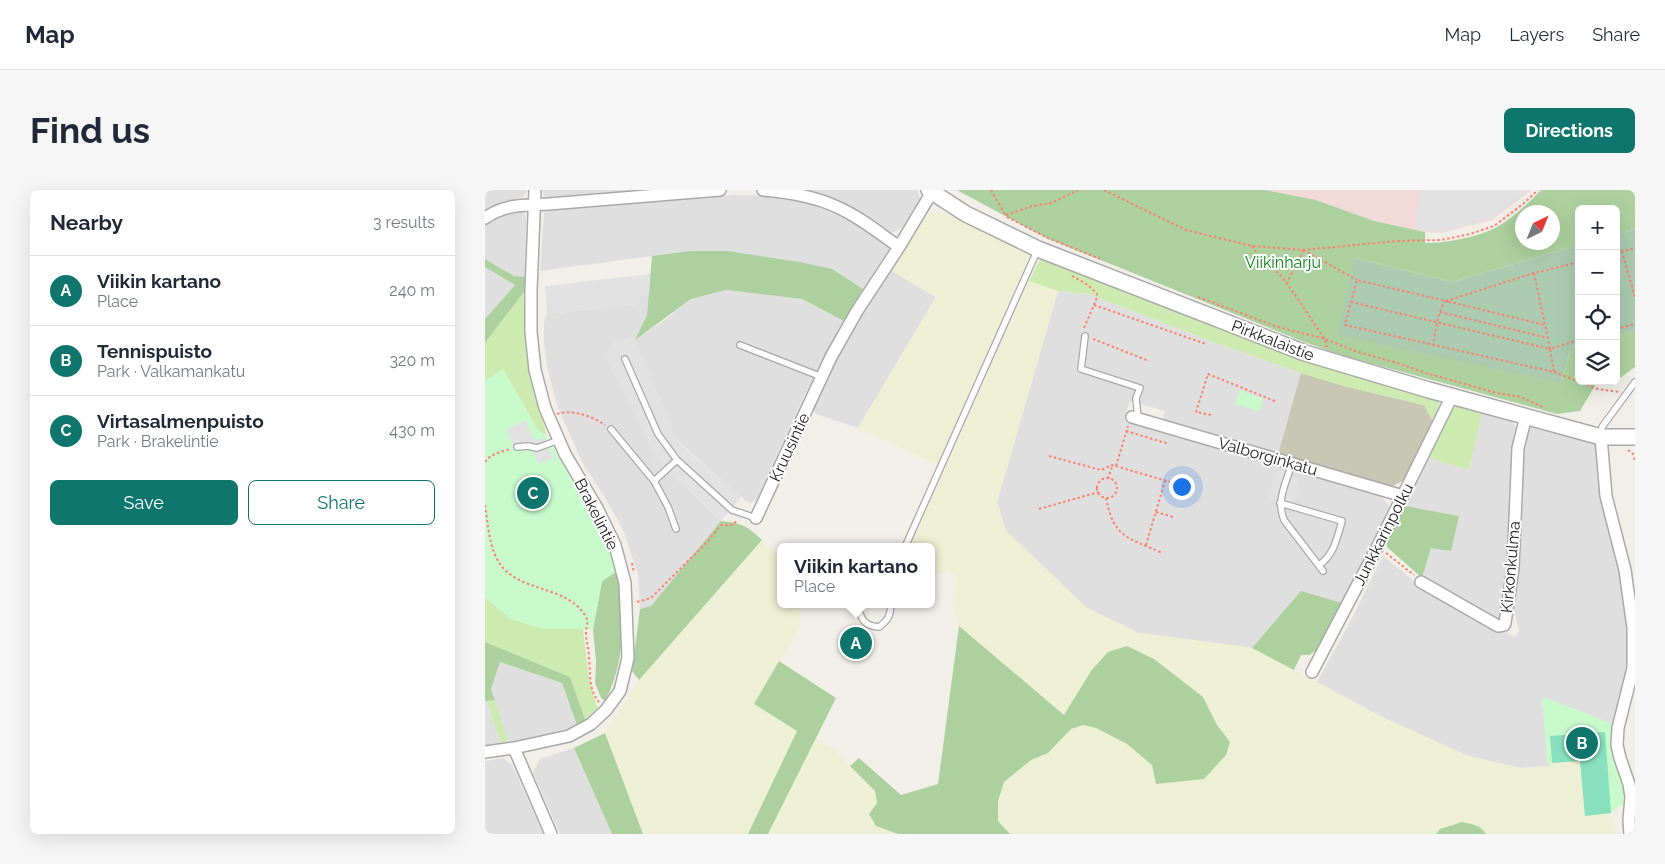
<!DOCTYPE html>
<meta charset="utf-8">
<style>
:root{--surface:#fff;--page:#f6f6f7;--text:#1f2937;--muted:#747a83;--line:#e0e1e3;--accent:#0f766e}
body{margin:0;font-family:Raleway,sans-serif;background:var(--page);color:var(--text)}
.controls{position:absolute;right:15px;top:15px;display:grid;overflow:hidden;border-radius:8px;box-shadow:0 5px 20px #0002}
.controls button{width:45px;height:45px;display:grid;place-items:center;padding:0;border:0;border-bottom:1px solid var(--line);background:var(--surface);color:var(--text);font:25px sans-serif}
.compass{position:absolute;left:1030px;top:15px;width:45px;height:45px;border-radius:50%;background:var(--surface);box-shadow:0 5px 20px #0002;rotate:43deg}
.you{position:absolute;left:696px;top:296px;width:18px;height:18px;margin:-12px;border:4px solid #fff;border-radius:50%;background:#1a73e8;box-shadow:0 0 0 8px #1a73e833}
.badge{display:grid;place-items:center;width:32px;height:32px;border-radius:50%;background:var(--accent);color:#fff;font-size:16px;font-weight:700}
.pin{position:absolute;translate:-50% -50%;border:2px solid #fff;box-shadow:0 1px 5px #0006}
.popup{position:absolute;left:292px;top:353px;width:158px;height:65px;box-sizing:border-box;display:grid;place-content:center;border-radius:8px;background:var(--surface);filter:drop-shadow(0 1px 4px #0005);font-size:16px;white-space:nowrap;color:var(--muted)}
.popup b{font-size:19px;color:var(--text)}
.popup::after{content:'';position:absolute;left:50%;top:100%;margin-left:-10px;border:10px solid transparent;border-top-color:var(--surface)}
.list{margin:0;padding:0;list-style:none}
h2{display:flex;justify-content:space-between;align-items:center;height:65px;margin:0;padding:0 20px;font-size:21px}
h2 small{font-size:16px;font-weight:400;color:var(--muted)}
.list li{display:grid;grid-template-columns:32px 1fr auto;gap:15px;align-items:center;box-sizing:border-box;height:70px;padding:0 20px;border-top:1px solid var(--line)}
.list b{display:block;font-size:19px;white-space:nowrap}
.list p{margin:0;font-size:16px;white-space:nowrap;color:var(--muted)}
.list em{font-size:16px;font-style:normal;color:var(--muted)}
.actions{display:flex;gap:10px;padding:15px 20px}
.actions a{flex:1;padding:11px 0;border:1px solid var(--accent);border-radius:8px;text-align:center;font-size:18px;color:var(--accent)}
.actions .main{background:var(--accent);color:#fff}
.icon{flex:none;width:28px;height:28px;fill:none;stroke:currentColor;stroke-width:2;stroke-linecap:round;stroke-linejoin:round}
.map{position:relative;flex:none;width:1150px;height:644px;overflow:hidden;border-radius:8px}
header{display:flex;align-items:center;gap:30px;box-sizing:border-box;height:70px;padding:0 25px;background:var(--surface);border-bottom:1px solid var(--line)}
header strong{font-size:24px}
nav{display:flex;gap:28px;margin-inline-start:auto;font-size:18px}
.intro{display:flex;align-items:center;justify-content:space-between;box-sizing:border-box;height:120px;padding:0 30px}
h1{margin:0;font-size:35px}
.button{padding:12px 22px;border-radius:8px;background:var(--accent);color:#fff;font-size:18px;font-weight:700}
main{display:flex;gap:30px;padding:0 30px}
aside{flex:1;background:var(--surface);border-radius:8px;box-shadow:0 5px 20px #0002}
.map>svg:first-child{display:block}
.residential{fill:#e0dfdf}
.commercial{fill:#f2dad9}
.construction{fill:#c7c7b4}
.farmland{fill:#eef0d5}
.grass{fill:#cdebb0}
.forest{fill:#add19e;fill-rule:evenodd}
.cemetery{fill:#aacbaf}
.park{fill:#c8facc}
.pitch{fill:#88e0be}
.parking{fill:#e2e2e2}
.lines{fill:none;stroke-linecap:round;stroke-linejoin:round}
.service-casing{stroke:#a9a9a9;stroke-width:8}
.minor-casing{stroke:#a9a9a9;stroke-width:14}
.tertiary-casing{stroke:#a9a9a9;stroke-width:18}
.path{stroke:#fa8072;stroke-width:2;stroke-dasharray:2.5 2.5;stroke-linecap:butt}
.service{stroke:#fff;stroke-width:5.5}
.minor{stroke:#fff;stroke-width:11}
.tertiary{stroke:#fff;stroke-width:15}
.labels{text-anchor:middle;stroke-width:4;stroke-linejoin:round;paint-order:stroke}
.park-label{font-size:16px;fill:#0c8416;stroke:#fff}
.street-label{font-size:16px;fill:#222;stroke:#fff}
</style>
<header>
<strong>Map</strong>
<nav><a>Map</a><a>Layers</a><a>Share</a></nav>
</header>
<div class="intro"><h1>Find us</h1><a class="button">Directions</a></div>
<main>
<aside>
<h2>Nearby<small>3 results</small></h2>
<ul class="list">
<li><span class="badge">A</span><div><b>Viikin kartano</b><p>Place</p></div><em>240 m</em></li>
<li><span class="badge">B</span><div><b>Tennispuisto</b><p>Park · Valkamankatu</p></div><em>320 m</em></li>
<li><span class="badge">C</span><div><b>Virtasalmenpuisto</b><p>Park · Brakelintie</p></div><em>430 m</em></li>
</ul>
<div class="actions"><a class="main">Save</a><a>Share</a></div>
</aside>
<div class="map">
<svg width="1150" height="644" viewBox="0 0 1150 644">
<rect width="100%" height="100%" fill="#f2efe9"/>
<path class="residential" d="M0,0h43l-5,7 -20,5 -18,8z
M58,0h105l-99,8 -5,-2z
M320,0h112l3,8 -2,6 -15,23 -9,5 -5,-1 -31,-18 -34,-17z
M249,5l41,1 41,10 38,17 34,20 1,6 -26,40 -32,-20 -31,-7 -72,-11h-38l-150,20 4,-58 4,-2z
M34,21l5,1 2,5 -1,60 -11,-1 -29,-17v-35l13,-8z
M0,77l31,17 -31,35z
M405,80l46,27 -78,131 -42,-14 -4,-6 25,-49 25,-46z
M242,100l75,9 42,22 -39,73 -48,105 -6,4 -5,-2 -70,-62 -43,-103 22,122 66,63 -70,85 -11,3 -2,-34 -14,-43 -20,-36 -21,-32 -25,-56 -11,-41 -3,-25v-20l3,-8 92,-10 1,-8 9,-1 -2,20 -11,24 26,-17 29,-23z
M573,101l30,3 128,49 85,30 -23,81 -115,-34 2,-9 -35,-10 -6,19 255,75 5,4 5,7v6l-47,91 -41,-11 -49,56 -113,-15 -52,-25 -81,-77 -9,-29z
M998,220l26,9 6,6 2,8 -8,133 -9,53 -3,1 -75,-42 9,-30 28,-32 -53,-10 23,-48 40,12z
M1052,234l56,17 3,4 25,126 7,74 -4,37 -9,43 -61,-24 -12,-3 6,68 -28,2 -52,-12 -86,-39 -65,-35 35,-64 31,-62 36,29 69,39 27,13 4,-5 -5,-24 5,-155 7,-22 5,-5z
M15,472l62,21 15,42 -13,7 -56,10 -17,-53z
M0,511h2l14,43 -16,2z
M89,558l38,86h-52l-27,-61 7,-14z
M18,568l10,8 30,68h-58v-73z"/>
<path class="commercial" d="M780,0h267l-40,30 -51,13 -16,-1 -51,-11 -58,-21z"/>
<path class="construction" d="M816,183l43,13 80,19 10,18 -30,57 -11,6 -6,1 -109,-33z"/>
<path class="farmland" d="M446,23h11l44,16 45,24v5l-91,202 -6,3 -76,-35 78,-131 -46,-27 36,-55z
M544,91l29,10 -61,211 9,29 81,77 52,25 114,15 129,69 86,39 52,12 28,-2 4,-3 28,-3 5,55 26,-2 5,21h-606l-12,-13v-20l6,-19 27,-22 17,-7 23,-24 12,-4 13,3 31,16 25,21 4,19 74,-42 -13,-17 -14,-28 -76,-51 -19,6 -17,19 -26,44 -106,-89 -6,-20 4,-29 -9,-6 -17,5v-29h-21z
M277,351l19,20v43h18l2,21 -47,79 43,27 -49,103h-105l-38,-101 34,-53z
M330,548l17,10 43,43 2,12 -1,23 22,8h-130z"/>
<path class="grass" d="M558,68l396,143 1,9 -6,13 -10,-18 -80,-19 -43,-13 -85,-30 -128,-49 -30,-3 -29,-10 10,-20z
M39,102c0,28 0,55 6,82 2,12 5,23 8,34 3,9 8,18 8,27l-8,-5 -35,-61 -18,12v-38z
M974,214l24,6 -14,60 -40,-12 24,-49z
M0,407l26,22 33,10h39c4,28 4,53 15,79l-13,11 -15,-42 -85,-35z
M10,510l13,42 -7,2 -14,-43z"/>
<path class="forest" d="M472,0h308l51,10 58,21 51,11v11c22,0 53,-6 72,-16 16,-9 31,-23 44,-37h94v39l-19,6v-26h-37v36l-127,37 -97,-24 206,125 10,-36 8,-2v36h37l-3,2 -17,1 -16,27 -23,3 -213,-58 -40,-14 -258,-104zM1038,22h30v30h-30z
M205,61h38l72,11 32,7 31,20 -19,32 -42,-22 -76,-9 -35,9 -56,41 12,-25 5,-59z
M0,69l29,17 11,1 -1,15 -39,51v-24l30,-34 -30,-18z
M1150,141v36l-19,14v-45z
M921,316l53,10 -8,35 -20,-3 -9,30 -35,-31 -1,-4z
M236,331c21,2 26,5 41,19l-123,140 -7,-9 8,-62 11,-3z
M132,381c8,43 9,91 -12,130l-4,-3 -6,-15 1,-22 -3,-32 9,-48z
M816,401l41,12 -25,47 -8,5h-8l-7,15 -42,-22z
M474,436l105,89 27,-44 17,-19 19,-6 27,13 49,38 14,28 13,17 -4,13 -22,24 -48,5 -4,-19 -25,-21 -31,-16 -13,-3 -12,4 -23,24 -17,7 -27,22 -6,19v20l12,13h-112l-22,-8 -7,-12 8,-11 -2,-12 -25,-25 9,-8 42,37 37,-11z
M0,452l85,35 15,42 -8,6 -15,-42 -62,-21 -9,27 4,11 -10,1z
M294,471l57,37 -68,136h-20l49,-103 -43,-27z
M120,543l38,101h-31l-38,-86z
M977,632c9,2 19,3 24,12h-50l4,-5z"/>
<path class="cemetery" d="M1150,39v102l-19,5v-101z
M1094,55v100l-8,2 -10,36 -224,-48 18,-77 97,24z"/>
<path class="park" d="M18,179l35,61c14,8 16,21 24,34 14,22 30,43 42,67 6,13 9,27 13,40l-15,10 -9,48h-49l-33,-10 -26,-22v-216z
M755,200l23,9 -3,12 -25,-7z
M1057,507l12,4 61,24 12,76 -16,12 -26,3 -5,-56 -28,3 -4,3z"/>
<path class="pitch" d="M1120,542l6,81 -26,3 -5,-55 -28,2 -2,-27z"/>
<path class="parking" d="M936,0h110l-39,28 -52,14 -26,-3z
M165,84l-1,21 -9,1 -1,8 -92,10 -2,-28z
M148,146l43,103 15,15 51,42 -21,25 -66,-63 -50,-102 8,-14z
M40,230l8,18 4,2 7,-2 10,20 -14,6 -9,-13 -7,-3 -10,2 -7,-21z
M791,282l25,7 -8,26 -24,-7z"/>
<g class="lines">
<g class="service-casing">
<path id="service" d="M600,146l-4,33 59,19 -4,10 2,20
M255,155l82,32
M140,169l33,75 19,26 55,50 24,8
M126,239l43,52 14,26 8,22
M1116,245l1,-8 33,-45
M32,257l11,-1 9,2 22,-8
M807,274c-6,18 -16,37 -8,56l39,51
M169,291l23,-21
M795,313l62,18c-5,17 -8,34 -23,44
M420,357l132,-296
M378,414l-4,6c3,12 8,16 20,17 8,-6 13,-12 11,-23"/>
</g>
<g class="minor-casing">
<path id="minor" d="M278,0c25,2 51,6 74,17 23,10 42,26 62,40
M0,28c20,-14 40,-13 64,-14l171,-14
M647,227l271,79
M1116,247l5,59 19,74 8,58v40l-15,60 -1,17 3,13 9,26 2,13 -2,23 1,14
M271,328l75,-161 26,-46 42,-64 33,-55
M936,392l77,44 6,-1 1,-2 8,-55 5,-120 8,-32
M827,482l66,-126 74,-150
M29,558l37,86
M0,562l29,-4 55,-12 22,-12 15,-14 14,-19 8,-33 -3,-75 -10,-38 -18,-37 -32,-54 -20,-46 -10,-38 -4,-38v-42l4,-100"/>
</g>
<g class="tertiary-casing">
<path id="tertiary" d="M444,0l37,24 72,35 267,104 124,37 172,47h34"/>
</g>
<path class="path" d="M506,0l15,26
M619,0l82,40 66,16 51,4 94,-9 44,-1 29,-6 24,-8 29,-22 15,-14
M521,25l26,-9 19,-3 27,-13
M522,27l41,21 52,21
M767,56c8,14 23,21 32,34 15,19 27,40 41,59l2,8
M818,60l54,30
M1137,61l13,47
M1131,63l19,-5
M1049,83l16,76 29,-9
M587,86l16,9 9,9 -1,6 -12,28
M802,94c4,-12 12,-22 16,-34
M713,107l80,30 47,12 30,12 39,11 32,11 71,20 24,4 24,11
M866,112l199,47 4,23 -209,-47 12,-45 89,21 88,-28 45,-11
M609,115l112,39
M955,122l108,26
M1131,139l19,-5
M608,149l56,22
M948,156c2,-12 5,-38 13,-45l99,24
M1069,182l44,17 21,3
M72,224c15,-5 35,2 48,11
M726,225l-15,-3 12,-38 69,28
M641,241l43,13
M1143,260l5,4 2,7
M564,266l52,14 11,-5 72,21
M0,272c5,-8 16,-10 25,-13
M631,276l12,-40
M612 298a10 10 0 1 1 20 0a10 10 0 1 1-20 0Z
M623,289l4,-12
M621,308c8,41 22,39 56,55
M0,315c3,19 4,43 15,59 20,29 68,21 86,53 3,5 0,10 0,15 0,9 3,17 3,26 2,16 -1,31 10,44
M554,319l60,-17
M671,322l17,5
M661,355l19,-64
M901,363l28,22
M147,373l2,10
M152,412l14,-4 57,-57 13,-16h12l4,-5"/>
<use href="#service" class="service"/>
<use href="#minor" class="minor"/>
<use href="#tertiary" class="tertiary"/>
</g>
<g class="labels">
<g class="park-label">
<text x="798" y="78">Viikinharju</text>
</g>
<g class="street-label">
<text transform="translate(788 150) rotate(21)" y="6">Pirkkalaistie</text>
<text transform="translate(304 257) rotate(-65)" y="6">Kruusintie</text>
<text transform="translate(783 266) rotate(16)" y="6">Valborginkatu</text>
<text transform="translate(112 324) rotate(63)" y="6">Brakelintie</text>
<text transform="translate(898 344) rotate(-63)" y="6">Junkkarinpolku</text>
<text transform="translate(1025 377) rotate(-85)" y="6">Kirkonkulma</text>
</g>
</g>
</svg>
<div class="controls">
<button>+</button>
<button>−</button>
<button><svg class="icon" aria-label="locate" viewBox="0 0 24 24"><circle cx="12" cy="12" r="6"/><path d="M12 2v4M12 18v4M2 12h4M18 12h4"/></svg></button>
<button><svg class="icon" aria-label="layers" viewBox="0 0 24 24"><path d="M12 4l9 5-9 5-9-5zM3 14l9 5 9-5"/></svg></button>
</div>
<svg class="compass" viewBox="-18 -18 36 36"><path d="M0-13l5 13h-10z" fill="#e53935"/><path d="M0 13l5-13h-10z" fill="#747a83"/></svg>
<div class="you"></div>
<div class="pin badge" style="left:371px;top:453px">A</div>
<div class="popup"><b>Viikin kartano</b>Place</div>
<div class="pin badge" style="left:1097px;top:553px">B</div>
<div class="pin badge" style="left:48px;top:303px">C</div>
</div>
</main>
